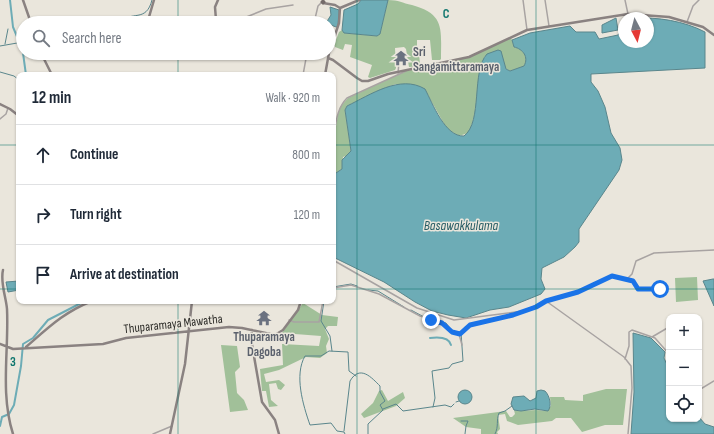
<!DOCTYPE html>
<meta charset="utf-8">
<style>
:root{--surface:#fff;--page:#f2f2f3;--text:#1f2937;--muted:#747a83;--line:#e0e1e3}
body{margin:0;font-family:"Sofia Sans Condensed",sans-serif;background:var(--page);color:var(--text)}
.controls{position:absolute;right:12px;bottom:12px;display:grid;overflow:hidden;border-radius:8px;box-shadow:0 1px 3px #0004}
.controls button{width:36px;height:36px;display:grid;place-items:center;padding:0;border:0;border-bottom:1px solid var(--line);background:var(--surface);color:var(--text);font:20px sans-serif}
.compass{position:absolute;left:618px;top:12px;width:36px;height:36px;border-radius:50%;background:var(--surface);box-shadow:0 1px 3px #0004;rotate:173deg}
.stop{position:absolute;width:12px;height:12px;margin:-9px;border:3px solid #1a73e8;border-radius:50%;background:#fff}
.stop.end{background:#1a73e8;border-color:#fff;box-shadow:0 1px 4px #0008}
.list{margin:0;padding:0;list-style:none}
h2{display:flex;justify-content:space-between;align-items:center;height:52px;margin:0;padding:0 16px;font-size:17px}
h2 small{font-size:13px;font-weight:400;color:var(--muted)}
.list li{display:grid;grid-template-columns:26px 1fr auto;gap:12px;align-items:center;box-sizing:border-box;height:60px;padding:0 16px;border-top:1px solid var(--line)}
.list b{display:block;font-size:15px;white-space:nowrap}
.list em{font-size:13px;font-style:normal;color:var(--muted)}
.icon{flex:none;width:22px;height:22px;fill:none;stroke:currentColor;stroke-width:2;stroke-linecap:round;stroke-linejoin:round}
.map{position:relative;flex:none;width:714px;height:434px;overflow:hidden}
.search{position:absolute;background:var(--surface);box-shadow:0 1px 3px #0004;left:16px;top:16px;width:320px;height:44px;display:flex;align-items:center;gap:10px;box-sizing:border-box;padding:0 14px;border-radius:22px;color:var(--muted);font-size:15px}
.panel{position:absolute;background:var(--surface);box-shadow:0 1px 3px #0004;left:16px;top:72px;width:320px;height:232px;border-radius:8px}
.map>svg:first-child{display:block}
.green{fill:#a1c099}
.water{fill:#6dacb6;stroke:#5a868c}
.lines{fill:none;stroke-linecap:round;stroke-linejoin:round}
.stream{stroke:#5a868c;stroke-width:1}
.canal{stroke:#6dacb6;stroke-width:2}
.street{stroke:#a8a3a2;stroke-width:1.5}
.secondary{stroke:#8a8281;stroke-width:2.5}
.primary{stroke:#746b6a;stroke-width:3}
.route{stroke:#1a73e8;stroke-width:5}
.grid{fill:none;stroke:#0f766e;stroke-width:1;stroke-opacity:0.55}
.labels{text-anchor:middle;stroke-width:3;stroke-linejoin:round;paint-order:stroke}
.worship-label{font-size:13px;font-weight:bold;fill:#5b616d;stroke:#eae6dc;text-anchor:start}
.street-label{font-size:13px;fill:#2f2e2a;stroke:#eae6dc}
.water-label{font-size:14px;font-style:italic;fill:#265c64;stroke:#eae6dc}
.grid-label{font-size:13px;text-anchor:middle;font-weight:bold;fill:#0f766e;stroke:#eae6dc;stroke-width:3;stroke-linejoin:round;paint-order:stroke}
</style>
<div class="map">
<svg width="714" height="434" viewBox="0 0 714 434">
<rect width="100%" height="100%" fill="#eae6dc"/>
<path class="green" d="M388,0c11,0 14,3 24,5 33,9 29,24 29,54l-1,1h-8l-2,-20h-13v11l2,1 1,14 -11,1 -3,-18 -2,-2 -9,1 1,20 -1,2 -25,8 -2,-1 4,-12 -22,-8 2,-12 -7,-1 -2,6 -8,-3 -1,-2 5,-13 3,-2 2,3 33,3 3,-2z
M511,37l3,10c9,2 15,9 11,19l-15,5 -25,-15c-7,20 -7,62 -17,77l-9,3 -12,-7 -22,-39 -29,-6 -6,2 -43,20 -2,4 6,41 -2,4 -6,2 -1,12 -9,6v-30l5,-31 2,-7 8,-9 58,-27 63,-14z
M697,277l1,23 -22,2 -1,-24z
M303,303l19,12 16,2 -1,9h-9l-3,3 4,10 -3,7 1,7 -7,5 -14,-1 -27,13 -15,4 2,8 13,-2 6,5 -4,5 -3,-1 -2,-6 -7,1 2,16 7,6 -9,1 -3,-16h-4l-2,-22 23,-4 -1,-21 37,2 2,-10 -39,-3z
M221,345l16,1 3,21 -5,5 2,21 7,7 4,10 -18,2z
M606,389h21l-4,36h-18l-23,7 -11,-14h-15l-4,3 -34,4 -11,-4 -2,-7 -7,1 2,14 -3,3 1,2h-17v-5l-15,-2 -13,-9 53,-7 4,6h2l3,-3 -1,-4c9,3 19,-2 30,1l7,-5 -1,-9h14l1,3 18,1v-6z
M382,390l6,11 15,-9 2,6 -9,8 -32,12 -3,-4 12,-11 6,-12z"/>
<path class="water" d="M361,0h27l-8,34 -3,2 -33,-3 -2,-3 2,-20 14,-6z
M330,7l9,3 -1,16 -2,1 -10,-4 5,-8z
M616,18l2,12 -16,3v-8z
M634,18c24,-1 50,3 71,14v36l-114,6v8l7,9 7,16 6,26 9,15 2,12 -3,10 -40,59v13l-4,5 -11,10 -22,11 -1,11 4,10 -4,5 -32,13 -19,3 -24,8 -18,-3 -16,-4 -17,-9 -31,-20 -51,-25v-82l9,-6v-9l9,-9 -6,-41 2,-4c23,-11 53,-32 78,-17 8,15 20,48 39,47 19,-14 7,-65 23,-82l11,-4 3,1 5,18 4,2 14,-5c5,-9 -1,-17 -10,-19l-2,-7 18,-7 40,-7 6,6h19l4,7 19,-4 6,-8v15h24v-24z
M713,279h1v27l-11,-25z
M19,281v9l-11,2 -2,-10z
M633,333l18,5 14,14 -1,6 5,11v50h30v-2l6,7 9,3v7h-83l3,-42z
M458 397a7 7 0 1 1 14 0a7 7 0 1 1-14 0Z
M541,390l4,1c5,5 7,15 3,20l-13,-2 -14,2 -7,-1 -3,-6 2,-7 11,-1 6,5 6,-3 1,-7z"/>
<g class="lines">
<path class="stream" d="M121,23c10,-14 25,1 31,-23
M5,44l3,-15
M0,46l23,-4
M0,72l14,4 5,4
M333,287l18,-3 6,2
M368,290l10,1 26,16
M324,301l-3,20 9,15 2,15
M411,310l13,7
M439,321l7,2 4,5
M454,332h7
M456,402l3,-1
M433,407l2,-9 -3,-27 17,-3 3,-4 11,-3 -2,-29 4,-5
M383,409l13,-5 7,7 42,-6 6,2 3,-3
M461,421h7l-2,5 -1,8
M344,431l6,-50c10,-17 22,-3 30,5v6l5,9 -5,4 3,5 -15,14v10
M345,434l-1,-2 -7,-1 -6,-8 -21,2c-7,-20 -16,-50 -5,-69h16l8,-5 19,1 1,19 7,5
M495,434c4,-8 1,-13 4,-21l6,-2 7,-5"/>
<path class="canal" d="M10,0l3,27 10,24
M23,53l3,22
M430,338c8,-1 19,-1 21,7
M0,426l2,-9 7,-3 5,-9 7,-39 2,-22 10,-6 15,-18 37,-19"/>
<path class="street" d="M523,0l4,30
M545,0l4,26
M625,0l3,14
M239,20l27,-11 27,-4
M687,22l6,-16 6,-6
M314,23l4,-17 3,-3
M398,73l1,-11
M303,75l4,-22
M0,119l6,-5 2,-6
M333,139c3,-14 3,-30 14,-41l59,-27
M333,260l84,48 37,12 69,-9 23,-10 32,-9 30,-15 7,-1 12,3 5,-5 4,-13 18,-8 60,-3
M627,279l6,2 5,8h22
M333,288l18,-3 28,9 41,22 22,7 15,11 8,-3 5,-6 32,-7 16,-5
M546,301l78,56 7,9 1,22 -4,46
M289,320l5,2h25l4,-21
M459,334l3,11
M652,337l17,-10
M625,359l4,-13v-14l3,-2 23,8 14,16
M699,390l15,-9
M153,434l19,-8"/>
<path class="secondary" d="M23,0l8,23
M154,0l-5,17 3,5 3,1
M323,3l12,2 5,3
M161,23h27
M213,23l3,-3 -1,-13 3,-7
M41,53l11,22
M329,53l10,-30 1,-15 19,-8
M328,58l5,2 24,18 5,3h6l20,-7 81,-17 58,-27 101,-16 41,3 34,10 11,8
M325,75l4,-22
M0,104l10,5 9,7
M3,270c-3,12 3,27 4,39 2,42 -7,84 6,125
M252,330l-1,9 11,63 13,18 4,14
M0,344l13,5 90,-5 23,-6 103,-11 13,1 33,7 8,-5 15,-20 3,-9
M26,347c22,-19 38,-35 66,-46
M170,434l15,-70 7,-63"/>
<path class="primary" d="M323,1l1,1 -1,1 -1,-1z"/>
</g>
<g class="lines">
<path class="route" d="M431,320l11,3 10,9 8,2 10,-9 43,-10 23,-8 10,-6 32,-9 34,-16 21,5 5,8h22"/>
</g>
<path class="grid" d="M178,0v23M357,0v434M536,0v434M178,53v22M0,145h19M333,145h381M0,289h19M333,289h381M178,301v133"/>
<defs>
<g id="temple-bare" transform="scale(1.2)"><path d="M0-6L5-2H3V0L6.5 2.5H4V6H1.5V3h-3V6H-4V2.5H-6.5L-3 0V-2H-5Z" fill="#6b7280" stroke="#eae6dc" stroke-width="2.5" paint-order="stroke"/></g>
</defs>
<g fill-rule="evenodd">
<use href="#temple-bare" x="401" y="58"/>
<use href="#temple-bare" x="264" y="318"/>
</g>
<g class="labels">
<g class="worship-label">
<text x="413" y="56">Sri<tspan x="413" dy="15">Sangamittaramaya</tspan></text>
<text x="264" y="341" text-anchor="middle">Thuparamaya<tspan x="264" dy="15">Dagoba</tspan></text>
</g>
<g class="street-label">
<text transform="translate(173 323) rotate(-6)" y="5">Thuparamaya Mawatha</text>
</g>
<g class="water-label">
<text x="461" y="230">Basawakkulama</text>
</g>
</g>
<g class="grid-label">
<text x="446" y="18">C</text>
<text x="13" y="366">3</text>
</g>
</svg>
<div class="controls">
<button>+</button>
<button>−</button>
<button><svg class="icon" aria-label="locate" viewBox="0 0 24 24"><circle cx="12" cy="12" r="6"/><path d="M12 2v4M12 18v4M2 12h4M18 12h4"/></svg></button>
</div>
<svg class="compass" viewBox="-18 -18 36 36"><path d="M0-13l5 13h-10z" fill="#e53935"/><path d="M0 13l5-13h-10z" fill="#747a83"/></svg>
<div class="stop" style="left:660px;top:289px"></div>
<div class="stop end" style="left:431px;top:320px"></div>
<div class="search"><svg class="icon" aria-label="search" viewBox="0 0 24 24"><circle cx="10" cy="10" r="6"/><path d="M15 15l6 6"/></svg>Search here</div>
<section class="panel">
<h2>12 min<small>Walk · 920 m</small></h2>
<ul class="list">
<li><svg class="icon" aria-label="ahead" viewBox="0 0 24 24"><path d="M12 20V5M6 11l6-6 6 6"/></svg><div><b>Continue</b></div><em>800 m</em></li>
<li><svg class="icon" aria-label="right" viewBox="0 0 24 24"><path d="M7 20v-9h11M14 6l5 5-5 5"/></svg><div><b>Turn right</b></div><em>120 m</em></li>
<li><svg class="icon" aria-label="arrive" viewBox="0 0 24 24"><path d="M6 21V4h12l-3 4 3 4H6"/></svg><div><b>Arrive at destination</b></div></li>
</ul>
</section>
</div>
